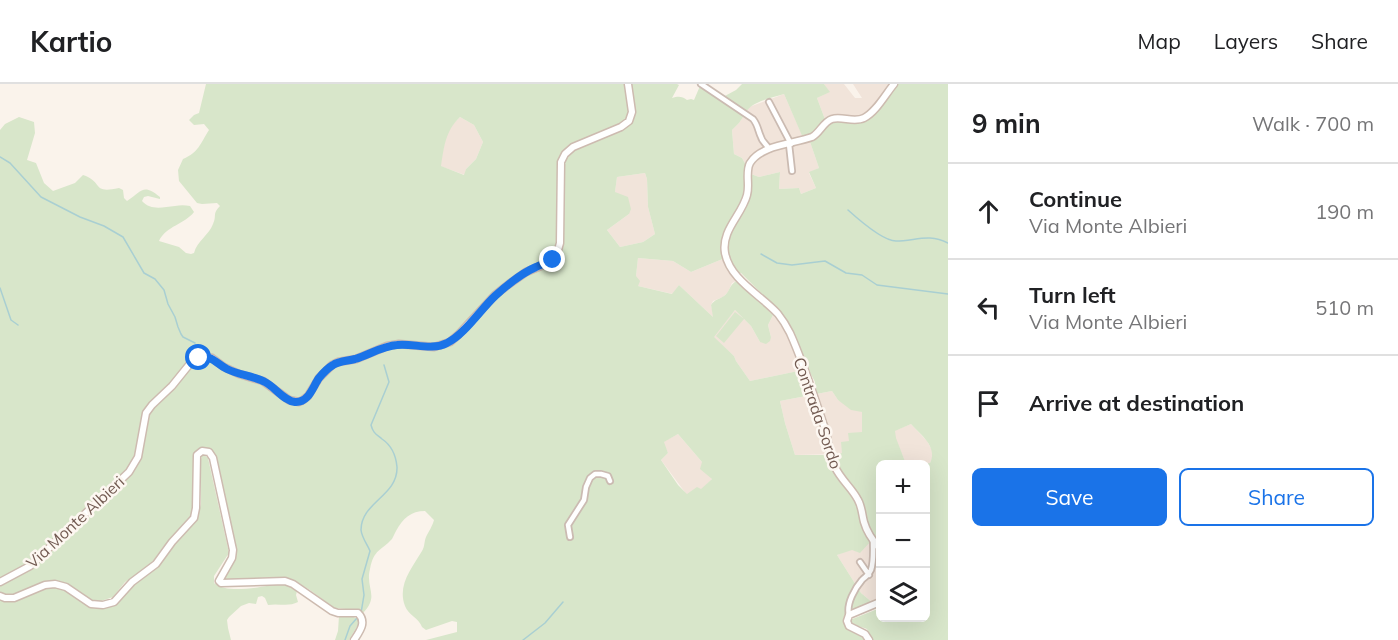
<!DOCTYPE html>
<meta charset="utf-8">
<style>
:root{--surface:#fff;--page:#f2f2f2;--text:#202124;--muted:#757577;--line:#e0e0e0;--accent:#1a73e8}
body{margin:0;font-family:Mulish,sans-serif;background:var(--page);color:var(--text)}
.controls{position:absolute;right:18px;bottom:18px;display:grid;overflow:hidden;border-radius:9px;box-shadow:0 6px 24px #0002}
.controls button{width:54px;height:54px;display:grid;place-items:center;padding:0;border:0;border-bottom:2px solid var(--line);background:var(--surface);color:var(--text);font:30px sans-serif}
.stop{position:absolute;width:18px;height:18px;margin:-14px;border:4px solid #1a73e8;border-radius:50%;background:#fff}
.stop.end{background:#1a73e8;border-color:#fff;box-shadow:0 2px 6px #0008}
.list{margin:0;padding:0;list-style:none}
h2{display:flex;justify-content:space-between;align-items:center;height:78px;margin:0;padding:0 24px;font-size:26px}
h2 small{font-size:20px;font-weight:400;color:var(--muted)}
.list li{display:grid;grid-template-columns:39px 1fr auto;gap:18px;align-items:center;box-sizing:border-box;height:96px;padding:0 24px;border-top:2px solid var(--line)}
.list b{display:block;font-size:22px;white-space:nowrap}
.list p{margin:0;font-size:20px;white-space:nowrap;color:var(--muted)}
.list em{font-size:20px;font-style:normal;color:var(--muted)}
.actions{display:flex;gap:12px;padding:18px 24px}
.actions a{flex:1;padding:14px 0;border:2px solid var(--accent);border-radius:9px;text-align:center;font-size:21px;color:var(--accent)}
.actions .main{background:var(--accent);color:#fff}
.icon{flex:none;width:33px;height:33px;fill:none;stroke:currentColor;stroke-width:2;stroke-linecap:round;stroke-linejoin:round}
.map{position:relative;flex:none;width:948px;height:556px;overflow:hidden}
header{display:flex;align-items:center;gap:36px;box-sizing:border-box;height:84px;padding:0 30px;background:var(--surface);border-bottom:2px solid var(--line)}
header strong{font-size:28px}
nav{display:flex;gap:33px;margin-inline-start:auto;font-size:21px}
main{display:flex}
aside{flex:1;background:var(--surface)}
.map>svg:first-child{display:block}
.residential{fill:#f1e4da}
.green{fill:#d8e6ca;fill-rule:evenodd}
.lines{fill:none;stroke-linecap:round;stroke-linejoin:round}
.stream{stroke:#a9cfd2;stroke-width:1.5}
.street-casing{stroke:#cbbbb2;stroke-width:8}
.secondary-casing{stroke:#cdbbb0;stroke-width:9}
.street{stroke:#fff;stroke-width:4.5}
.secondary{stroke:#fff;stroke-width:6}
.route{stroke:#1a73e8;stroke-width:8}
.labels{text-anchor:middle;stroke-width:5;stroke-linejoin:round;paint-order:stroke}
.street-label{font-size:16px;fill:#725a51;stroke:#fdf7f1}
</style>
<header>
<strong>Kartio</strong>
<nav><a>Map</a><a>Layers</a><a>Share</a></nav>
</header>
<main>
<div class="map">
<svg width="948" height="556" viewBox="0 0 948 556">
<rect width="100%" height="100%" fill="#faf3eb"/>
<path class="residential" d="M824,0h20l11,14h7l-9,-14h37l4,4 -30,33 -38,1 -9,-24 12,-6z
M784,10l19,43 5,-1 11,32 -10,5 7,15 -15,6 -2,-6 -20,1 1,-17 -21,5 -8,-3 -9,-16 -8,-4 -2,-24 7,-7 10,-16z
M460,33l14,8 9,17 -7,17 -10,10 -1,6 -25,-9 6,-31 7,-11z
M645,89l2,6 1,28 7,27 -12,8 -23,5 -13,-17 22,-16 -14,-22 2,-15z
M638,174l35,3 18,11 34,-14 13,22 -6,3 -4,9 -5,5 -10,4 -2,4 3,13 -35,-33 -6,9 -35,-8 -2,-10z
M735,226l16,16 9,16 11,-5 -3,-12 5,-10 11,15 4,3 9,25 6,12 -53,11 -14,-20 -2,-5 -21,-19z
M832,307l6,9 24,12v21l-13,9 -7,12 -47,1 -10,-32 -5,-22z
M911,340l16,17 5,9 1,7 -3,6 -6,1h-18l-11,-26 -1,-7z
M678,350l24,28 10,17 -11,11 -14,5 -26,-35 7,-7 -5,-11z
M871,457l9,10v48l-7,4 -12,-10 -24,-38z"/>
<path class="green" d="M206,0h471l2,1 -7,13c6,-2 10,-2 15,2l4,-1 3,1 6,-14 45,28 -6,9 -7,7 2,24 8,4 9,16 8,3 21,-5 -1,17 20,-1 2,6 15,-6 -7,-16 10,-4 -11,-32 -5,2 -19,-44c-12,4 -31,7 -38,18l-23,-15 13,-7 6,-6h82l6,8 -13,6 9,24h31l37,-34 -4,-4h58v556h-76l-5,-11c-7,-3 -14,-3 -17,-9l30,-12v10h46v-154h-2l6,-1c8,-16 -9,-28 -19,-39l-16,7 1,7 10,26h-26v79l-5,-5 -7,-15 -6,-24 -18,-22 -10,-23 8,-1 -1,-11 8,-1 -1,-8 14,-1v-20l-11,-2 -13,-10 -6,-9 -52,10 5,22 10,32h34l4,16 9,13 13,12 16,45 -11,12 -8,-3 -15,5 24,38 12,10 -28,11c-7,14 15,14 21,26h-440l31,-8v-10l-5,-1 -26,9 -4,-3c-3,-9 -14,-12 -17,-21 -8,-21 7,-38 17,-55 3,-5 2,-9 4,-14 3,-6 6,-10 8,-17l-9,-9c-14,0 -22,7 -29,20 -1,2 -3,6 -4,8 -11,12 -18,10 -22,30 -5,19 10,27 -7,44l-5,-3 -24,-2 -24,-18 -17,-10 -13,-3 -59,3 14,-22 1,-5 -21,-98c-5,-8 -14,-11 -20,-2 0,19 3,52 -7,67l-25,27 -10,14 -5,6 -23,15 -12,15 -15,5 -16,-3 10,9 7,1 14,-3 5,-3 17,-20 21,-14 12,-18 29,-33 4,-14v-45l1,-3 2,-1 4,3 21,95 -15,23v7c14,12 49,3 66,1l7,1 10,6 -1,4 2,7c-9,5 -20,1 -30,3l-3,-7 -3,-2 -4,1 -2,7 -7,-1 -8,3 -12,11 -2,3 1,8 3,12h-231v-510l5,-6 14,-7 15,5 1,11 -8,27 9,3 8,20 9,8 22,-8 8,-8c21,7 8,19 36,13l4,2 1,8 3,3c15,-10 16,-18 33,-4v2l-12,-3 -4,1 -2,4c9,10 21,6 33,5 5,-1 10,-1 15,0l4,6c-9,12 -28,14 -35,29l20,6 7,6 5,1 3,-1c3,-12 15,-18 19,-29 4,-8 -1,-10 7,-18l-3,-3 -15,1 -5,-1 -18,-22 -1,-11 5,-11c16,-7 17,-15 26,-29l-5,-6 -10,1 -5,-5 5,-5 5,-2zM460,33l14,8 9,17 -7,17 -10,10 -2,6 -23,-9c3,-18 4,-35 19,-49zM645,89l2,6 1,28 7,27 -12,8 -23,5 -13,-17 22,-16 2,-5 -3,-12 -13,-5 2,-15zM638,174l35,3 18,11 34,-14 7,14 9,1 38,38 11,14 14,36 11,21 -2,11 -10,-23 -53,11 -14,-20 -2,-5 -20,-19 21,-27 9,9 -9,-7 -19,24 8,7 20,-24 7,7 9,16 6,2 4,-3 1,-4 -3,-12 5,-10 -35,-35c-10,5 -7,11 -14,16 -6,4 -9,3 -13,9l2,12 -34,-32 -7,9 -34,-8 2,-5 -4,-5zM678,350l24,28 -2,7 12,10 -11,10 -4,-2 -10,7 -9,-9 -17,-25 7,-7 -4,-11z
M339,532h12l7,3 1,4 -10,17h-14l3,-9z"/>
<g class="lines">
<path class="stream" d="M0,73l10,6 31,34 39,20 24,9 19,11 21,36 11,6 9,11 4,14 7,13 3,10 3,7 2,3 12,6
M848,126c10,9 35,31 48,31 19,0 33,-8 52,2
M761,170l16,9 15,2 33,-4 21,12 16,2 15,10 71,9
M0,204l11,32 7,5
M361,529l3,-18 -2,-16 8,-28c-3,-7 -8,-13 -9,-21 0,-28 37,-34 36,-63 -1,-11 -6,-22 -15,-28 -6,-5 -9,-6 -11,-14l18,-43 -5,-17
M345,556l5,-14 7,-8
M523,556l22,-17 18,-21"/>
<g class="street-casing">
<path id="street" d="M701,0l52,35c5,6 5,12 8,18 1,5 6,7 8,12
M769,18l22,42
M789,60l3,27
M570,453l-2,-12 16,-25 2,-13 4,-9 5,-4h6l7,2 2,5
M860,478l9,13
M849,531c-3,-11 6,-27 13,-35 4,-4 7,-5 9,-10 3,-9 2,-20 2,-29"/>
</g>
<g class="secondary-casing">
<path id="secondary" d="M880,465c-7,-8 -13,-16 -16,-27 -2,-7 -2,-15 -6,-22 -6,-12 -17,-20 -23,-33 -7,-14 -6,-30 -12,-44 -10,-30 -20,-61 -33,-90 -3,-6 -8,-14 -12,-19 -17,-19 -48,-34 -53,-61 -4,-23 17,-38 22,-58 3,-10 -2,-23 3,-32 11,-18 43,-19 62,-26 8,-4 11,-15 20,-18 10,-3 22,4 32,-1 12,-6 21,-23 30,-34
M0,498l30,-16 99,-94 9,-15 8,-44 6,-8 20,-19 21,-26 6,-2 7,-1 6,1 12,9 15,7 24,7 26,19 10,2 4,-2 5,-4 11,-18 13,-13 6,-3 18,-3 31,-13 12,-2 35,3 16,-5 8,-7 37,-40 14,-11 17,-12 22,-9 8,-6 4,-14 1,-81 4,-8 8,-7 48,-20 8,-6 3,-9 -4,-28
M0,512l5,2h9l31,-13 10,-1 11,3 25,17 12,1 11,-3 18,-20 24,-18 16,-22 22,-24 2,-10 1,-53 5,-4 7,1 4,6 20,92 -1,8 -13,23 2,2 64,-2 8,3 39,27 6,2h20c9,9 2,18 -4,27
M869,556l-4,-6 -16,-8 -2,-5 2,-6 31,-13"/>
</g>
<use href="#street" class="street"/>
<use href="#secondary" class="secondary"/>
</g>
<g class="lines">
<path class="route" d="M199,274c14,-3 16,5 28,11 12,6 27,7 38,13 10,5 19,19 30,20 14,1 18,-16 24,-24 4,-5 9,-10 14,-13 6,-4 14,-4 22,-6 14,-4 27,-13 42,-14 16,-2 35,6 50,-2 17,-8 34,-34 48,-47 12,-11 27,-23 41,-29 6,-3 11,-4 17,-7"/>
</g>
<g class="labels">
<g class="street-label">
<text transform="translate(818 329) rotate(71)" y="6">Contrada Sordo</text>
<text transform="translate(75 438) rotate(-43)" y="6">Via Monte Albieri</text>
</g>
</g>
</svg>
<div class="controls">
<button>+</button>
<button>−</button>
<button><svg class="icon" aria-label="layers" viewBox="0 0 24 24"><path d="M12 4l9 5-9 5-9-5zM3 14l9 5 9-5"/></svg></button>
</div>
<div class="stop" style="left:199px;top:274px"></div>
<div class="stop end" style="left:553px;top:176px"></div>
</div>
<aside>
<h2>9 min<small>Walk · 700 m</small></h2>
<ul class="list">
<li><svg class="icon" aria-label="ahead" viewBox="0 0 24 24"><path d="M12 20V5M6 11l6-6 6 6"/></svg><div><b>Continue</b><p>Via Monte Albieri</p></div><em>190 m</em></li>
<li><svg class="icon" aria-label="left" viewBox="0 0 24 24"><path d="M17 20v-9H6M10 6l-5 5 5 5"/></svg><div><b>Turn left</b><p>Via Monte Albieri</p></div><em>510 m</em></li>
<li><svg class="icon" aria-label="arrive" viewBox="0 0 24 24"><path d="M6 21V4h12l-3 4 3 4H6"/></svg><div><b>Arrive at destination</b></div></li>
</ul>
<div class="actions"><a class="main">Save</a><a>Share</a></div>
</aside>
</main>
